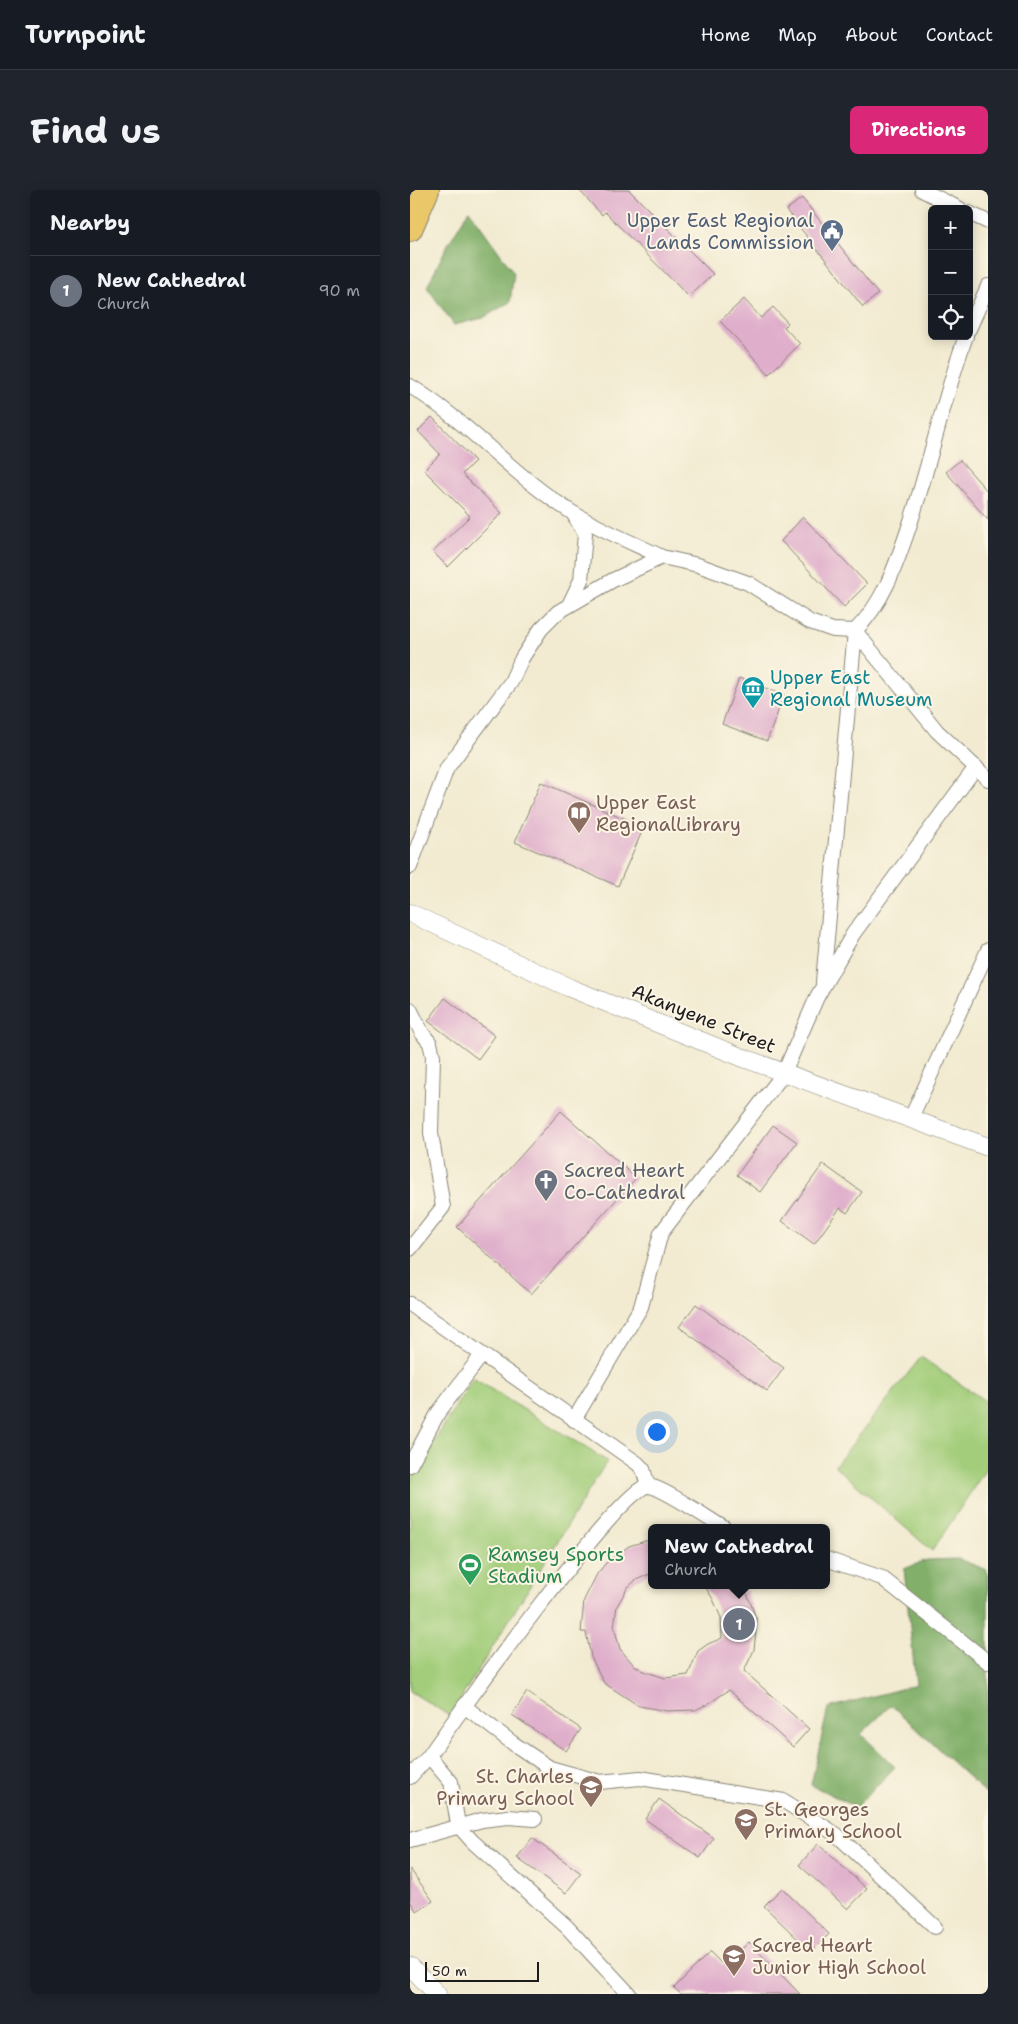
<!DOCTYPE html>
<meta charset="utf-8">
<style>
:root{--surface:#171b24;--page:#20242c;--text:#f1f3f6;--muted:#9ea1a6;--line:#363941;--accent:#db2777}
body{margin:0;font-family:"Shantell Sans",sans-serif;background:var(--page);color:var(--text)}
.controls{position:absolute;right:15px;top:15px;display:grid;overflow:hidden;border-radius:8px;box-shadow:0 2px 12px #0003}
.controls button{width:45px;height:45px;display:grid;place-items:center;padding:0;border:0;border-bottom:1px solid var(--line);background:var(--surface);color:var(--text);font:25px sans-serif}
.scale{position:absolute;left:15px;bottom:12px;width:114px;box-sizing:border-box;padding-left:5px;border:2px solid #1c1c1c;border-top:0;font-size:14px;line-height:18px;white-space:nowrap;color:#1c1c1c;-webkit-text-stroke:4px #fcf5e5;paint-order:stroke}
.you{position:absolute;left:246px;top:1241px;width:18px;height:18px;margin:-12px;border:4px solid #fff;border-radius:50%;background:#1a73e8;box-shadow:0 0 0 8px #1a73e833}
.badge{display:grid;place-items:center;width:32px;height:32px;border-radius:50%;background:var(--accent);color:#fff;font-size:16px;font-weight:700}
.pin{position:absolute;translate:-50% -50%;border:2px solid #fff;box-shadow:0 1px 5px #0006}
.popup{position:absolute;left:238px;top:1334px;width:182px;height:65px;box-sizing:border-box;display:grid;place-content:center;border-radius:8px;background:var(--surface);filter:drop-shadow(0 1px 4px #0005);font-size:16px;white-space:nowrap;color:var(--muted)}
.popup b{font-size:19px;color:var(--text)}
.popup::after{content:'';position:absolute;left:50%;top:100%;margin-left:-10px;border:10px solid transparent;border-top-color:var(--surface)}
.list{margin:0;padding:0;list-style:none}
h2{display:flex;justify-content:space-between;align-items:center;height:65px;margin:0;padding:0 20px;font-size:21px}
h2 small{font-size:16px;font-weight:400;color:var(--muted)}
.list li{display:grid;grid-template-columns:32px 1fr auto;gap:15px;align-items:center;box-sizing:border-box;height:70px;padding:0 20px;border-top:1px solid var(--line)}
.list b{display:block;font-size:19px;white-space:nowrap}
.list p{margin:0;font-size:16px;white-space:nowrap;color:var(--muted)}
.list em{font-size:16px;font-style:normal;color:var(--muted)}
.icon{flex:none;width:28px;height:28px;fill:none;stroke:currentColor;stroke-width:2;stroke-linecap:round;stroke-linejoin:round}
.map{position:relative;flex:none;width:578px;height:1804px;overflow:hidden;border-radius:8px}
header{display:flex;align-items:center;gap:30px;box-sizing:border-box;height:70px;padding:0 25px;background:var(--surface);border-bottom:1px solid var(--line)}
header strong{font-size:24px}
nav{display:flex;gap:28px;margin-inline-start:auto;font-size:18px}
.intro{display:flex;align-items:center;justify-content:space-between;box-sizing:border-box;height:120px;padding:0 30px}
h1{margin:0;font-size:35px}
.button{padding:12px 22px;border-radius:8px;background:var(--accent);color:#fff;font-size:18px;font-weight:700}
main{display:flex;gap:30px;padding:0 30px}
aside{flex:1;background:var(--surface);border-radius:8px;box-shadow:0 2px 12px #0003}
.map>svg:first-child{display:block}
.green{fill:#a3cd7a;stroke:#60744b}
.forest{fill:#82b06a;stroke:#4f6643}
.building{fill:#dfaecb}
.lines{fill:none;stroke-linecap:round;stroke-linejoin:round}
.minor-casing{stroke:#878476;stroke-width:16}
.tertiary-casing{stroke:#878476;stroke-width:19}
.trunk-casing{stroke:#878476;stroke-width:26}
.minor{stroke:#fff;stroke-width:14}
.tertiary{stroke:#fff;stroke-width:18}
.trunk{stroke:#eac769;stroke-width:24}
.labels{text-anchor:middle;stroke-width:4;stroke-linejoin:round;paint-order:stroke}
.service-label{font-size:19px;fill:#4e5e75;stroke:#fcf5e5;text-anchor:end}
.culture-label{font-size:19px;fill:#0d838f;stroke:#fcf5e5;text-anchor:start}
.education-label{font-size:19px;fill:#785e54;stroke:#fcf5e5;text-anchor:start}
.street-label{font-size:19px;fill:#1c1c1c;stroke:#fcf5e5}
.worship-label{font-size:19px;fill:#5b616d;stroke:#fcf5e5;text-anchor:start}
.leisure-label{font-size:19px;fill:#27864d;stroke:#fcf5e5;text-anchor:start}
</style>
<header>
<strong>Turnpoint</strong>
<nav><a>Home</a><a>Map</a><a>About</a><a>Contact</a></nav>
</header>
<div class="intro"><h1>Find us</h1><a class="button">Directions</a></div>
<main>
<aside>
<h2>Nearby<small></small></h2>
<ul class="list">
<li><span class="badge" style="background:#6b7280">1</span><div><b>New Cathedral</b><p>Church</p></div><em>90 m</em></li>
</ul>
</aside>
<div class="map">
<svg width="578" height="1804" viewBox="0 0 578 1804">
<rect width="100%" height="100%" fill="#fcf5e5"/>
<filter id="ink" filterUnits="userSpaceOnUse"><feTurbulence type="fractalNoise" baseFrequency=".02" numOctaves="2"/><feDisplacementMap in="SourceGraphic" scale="10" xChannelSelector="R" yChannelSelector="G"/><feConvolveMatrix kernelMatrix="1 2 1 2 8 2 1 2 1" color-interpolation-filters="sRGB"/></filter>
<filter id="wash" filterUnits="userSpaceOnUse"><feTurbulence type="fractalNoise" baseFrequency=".0096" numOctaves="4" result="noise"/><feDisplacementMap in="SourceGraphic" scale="20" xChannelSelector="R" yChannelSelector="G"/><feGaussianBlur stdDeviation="1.12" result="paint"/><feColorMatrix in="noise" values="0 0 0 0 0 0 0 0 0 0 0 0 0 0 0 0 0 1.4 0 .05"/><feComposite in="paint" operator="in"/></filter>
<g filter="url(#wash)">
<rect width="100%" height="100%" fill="#f2ebd1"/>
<path class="green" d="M511,1167l67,46v63l-56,85 -97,-85z
M63,1188l134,83 -157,255 -40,-25v-210z"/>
<path class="forest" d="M59,20l45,63 -4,29 -27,16 -29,7 -27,-38 20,-41z
M548,1369l27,10 3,7v219l-97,-90 -30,29 34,33 -39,40 -45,-22 17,-77 88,-23 -12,-116 23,-9z"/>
<g id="blocks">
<path class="building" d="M169,0h50l84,84 -24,23 -84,-85 -3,3z
M392,8l76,96 -15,13 -77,-97z
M334,109l17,19 12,-11 15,16 -4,4 16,17 -31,30 -49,-53z
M22,227l43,44 -13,13 40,39 -54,54 -15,-15 37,-36 -46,-46 16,-16 -22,-23z
M550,270l28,32v28l-42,-48z
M393,327l64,67 -23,23 -63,-66z
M329,488l45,17 -17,46 -45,-17z
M131,592l103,45 -26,59 -103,-44z
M35,808l50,38 -17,23 -50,-38z
M151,921l75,67 -105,116 -74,-67z
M363,935l24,17 -37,50 -23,-17z
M413,974l39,28 -15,21 -7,-5 -26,36 -32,-23z
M286,1114l88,64 -17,23 -88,-64z
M242,1349v34l-16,7 -8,7 -11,19 -3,21 6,22 14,16 10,6 21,7 23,-3 10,-24 10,-7 14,-6 -1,-20 -8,-19 -9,-14h40l13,36 -3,29 -10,21 65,58 -16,18 -64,-57 -21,14 -13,6 -28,1 -28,-5 -35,-23 -13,-26 -5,-25h-5l3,-32 13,-26 9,-11 23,-17z
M117,1502l54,37 -15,22 -54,-36z
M249,1609l55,39 -14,20 -55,-39z
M122,1648l49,35 -15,20 -49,-35z
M408,1654l49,45 -19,20 -49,-44z
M0,1679l23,32 -16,11 -7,-11z
M372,1698l47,46 -18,18 -47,-46z
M339,1752l51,52h-119l-7,-6 36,-36 14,14z"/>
</g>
</g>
<g filter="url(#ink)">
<use href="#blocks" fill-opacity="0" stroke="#878476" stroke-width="1"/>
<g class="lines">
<g class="minor-casing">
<path id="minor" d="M512,0l38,19
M559,23l19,9
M559,139l19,-43
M0,196c59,36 104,91 163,127 28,17 60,30 89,44
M159,415l12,-25 4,-46 -12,-21
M445,441l82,100 51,48
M0,677l37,-99 64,-86 11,-24 19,-29 17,-17 55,-32 49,-23 36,8 50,18 62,39 23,8 22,1c29,-29 41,-66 54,-104 21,-63 34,-128 57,-191
M413,792l32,-351
M0,819l12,24 8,10 3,13 -2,77 12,74 -33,42
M500,930l78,-170
M0,1114l227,159 6,6 5,17
M164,1230l67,-113 20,-74 123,-160 33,-76 36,-63 123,-167
M0,1275l28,-52 43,-57
M416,1369l56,19 106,84
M54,1516l50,38 36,24 50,14 40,-4 144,23 53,34 98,92
M19,1566l22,26 7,43 14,16 95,86 62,67
M0,1587l19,-21c24,-35 193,-271 219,-270 13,0 62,34 76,42
M0,1650l72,-20 26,-3 27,2"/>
</g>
<g class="tertiary-casing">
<path id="tertiary" d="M0,723l160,75 171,69 247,90
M0,1776l27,28"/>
</g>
<g class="trunk-casing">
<path id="trunk" d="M0,39l17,-39"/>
</g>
<use href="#minor" class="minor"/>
<use href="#tertiary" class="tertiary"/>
<use href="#trunk" class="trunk"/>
</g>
</g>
<defs>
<g id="civic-pin" transform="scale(1.25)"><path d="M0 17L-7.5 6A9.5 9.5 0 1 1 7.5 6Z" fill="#5c6f8a" stroke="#fcf5e5"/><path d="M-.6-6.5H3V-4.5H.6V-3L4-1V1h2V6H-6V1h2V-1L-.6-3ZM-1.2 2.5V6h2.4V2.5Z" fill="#fff"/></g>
<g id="museum-pin" transform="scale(1.25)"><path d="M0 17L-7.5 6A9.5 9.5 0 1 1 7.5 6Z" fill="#0f9aa8" stroke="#fcf5e5"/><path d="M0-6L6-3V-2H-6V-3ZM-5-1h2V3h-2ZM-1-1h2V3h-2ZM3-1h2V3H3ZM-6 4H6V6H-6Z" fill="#fff"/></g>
<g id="library-pin" transform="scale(1.25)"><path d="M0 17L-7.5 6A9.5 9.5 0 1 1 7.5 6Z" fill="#8d6e63" stroke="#fcf5e5"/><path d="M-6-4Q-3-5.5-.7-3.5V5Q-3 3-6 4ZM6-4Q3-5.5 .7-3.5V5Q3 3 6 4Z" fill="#fff"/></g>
<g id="church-pin" transform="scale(1.25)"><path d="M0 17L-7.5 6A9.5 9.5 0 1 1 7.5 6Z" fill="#6b7280" stroke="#fcf5e5"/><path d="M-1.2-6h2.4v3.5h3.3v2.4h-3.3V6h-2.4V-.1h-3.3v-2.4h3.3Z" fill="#fff"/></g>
<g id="stadium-pin" transform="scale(1.25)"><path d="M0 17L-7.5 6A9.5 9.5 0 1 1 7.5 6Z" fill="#2e9e5b" stroke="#fcf5e5"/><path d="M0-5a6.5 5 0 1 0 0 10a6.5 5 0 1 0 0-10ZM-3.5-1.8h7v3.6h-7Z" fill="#fff"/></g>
<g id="school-pin" transform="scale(1.25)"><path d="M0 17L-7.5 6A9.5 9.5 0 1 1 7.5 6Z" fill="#8d6e63" stroke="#fcf5e5"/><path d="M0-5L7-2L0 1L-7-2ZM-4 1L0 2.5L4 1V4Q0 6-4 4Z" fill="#fff"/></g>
</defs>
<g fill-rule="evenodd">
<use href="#civic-pin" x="422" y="41"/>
<use href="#museum-pin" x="343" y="498"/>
<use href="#library-pin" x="169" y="623"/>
<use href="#church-pin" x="136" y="991"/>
<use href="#stadium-pin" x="60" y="1375"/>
<use href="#school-pin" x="181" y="1597"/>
<use href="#school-pin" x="336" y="1630"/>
<use href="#school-pin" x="324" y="1766"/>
</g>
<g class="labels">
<g class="service-label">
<text x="404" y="37">Upper East Regional<tspan x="404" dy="22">Lands Commission</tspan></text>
</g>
<g class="culture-label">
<text x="360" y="494">Upper East<tspan x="360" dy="22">Regional Museum</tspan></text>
</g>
<g class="education-label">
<text x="186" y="619">Upper East<tspan x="186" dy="22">RegionalLibrary</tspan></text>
<text x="164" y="1593" text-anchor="end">St. Charles<tspan x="164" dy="22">Primary School</tspan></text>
<text x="354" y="1626">St. Georges<tspan x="354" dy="22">Primary School</tspan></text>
<text x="342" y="1762">Sacred Heart<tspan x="342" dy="22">Junior High School</tspan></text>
</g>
<g class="street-label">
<text transform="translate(294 828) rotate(22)" y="7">Akanyene Street</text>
</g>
<g class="worship-label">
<text x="154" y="987">Sacred Heart<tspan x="154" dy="22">Co-Cathedral</tspan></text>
</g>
<g class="leisure-label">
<text x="78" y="1371">Ramsey Sports<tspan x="78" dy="22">Stadium</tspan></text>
</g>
</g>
</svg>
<div class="controls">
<button>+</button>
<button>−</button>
<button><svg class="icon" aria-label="locate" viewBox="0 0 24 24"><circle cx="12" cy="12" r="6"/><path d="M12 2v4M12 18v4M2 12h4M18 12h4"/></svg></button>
</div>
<div class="scale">50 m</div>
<div class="you"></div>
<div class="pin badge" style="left:329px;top:1434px;background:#6b7280">1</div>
<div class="popup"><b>New Cathedral</b>Church</div>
</div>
</main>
